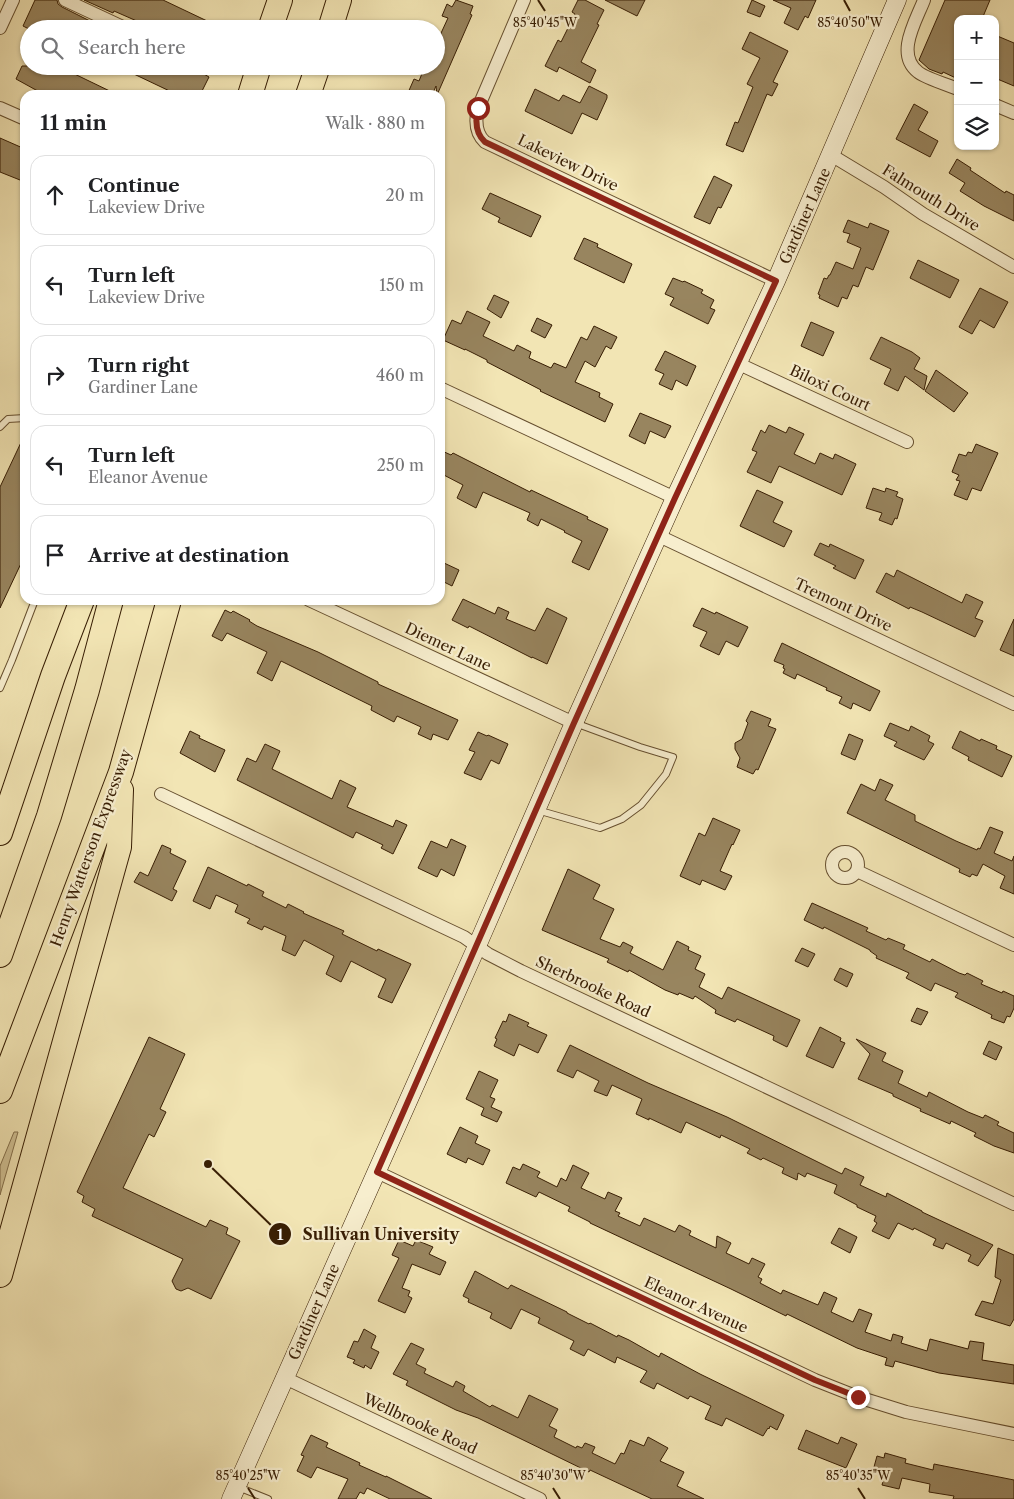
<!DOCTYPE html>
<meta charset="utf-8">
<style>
:root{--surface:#fff;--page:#f6f6f6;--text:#202124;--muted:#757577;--line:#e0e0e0}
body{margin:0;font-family:"Libre Caslon Text",serif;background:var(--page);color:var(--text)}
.controls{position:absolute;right:15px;top:15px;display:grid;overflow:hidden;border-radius:10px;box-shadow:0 1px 4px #0004}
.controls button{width:45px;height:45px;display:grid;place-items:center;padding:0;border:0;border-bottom:1px solid var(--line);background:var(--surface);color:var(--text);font:25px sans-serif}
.stop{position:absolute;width:15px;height:15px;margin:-11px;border:4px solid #8f2418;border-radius:50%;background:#fff}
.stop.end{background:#8f2418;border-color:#fff;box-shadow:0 1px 5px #0008}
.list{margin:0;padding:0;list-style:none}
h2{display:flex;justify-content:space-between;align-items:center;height:65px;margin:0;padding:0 20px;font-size:21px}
h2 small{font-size:16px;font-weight:400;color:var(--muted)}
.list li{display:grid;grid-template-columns:32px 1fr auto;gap:15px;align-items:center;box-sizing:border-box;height:80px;margin:0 10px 10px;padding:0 10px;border:1px solid var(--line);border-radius:15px}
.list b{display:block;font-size:19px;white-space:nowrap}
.list p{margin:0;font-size:16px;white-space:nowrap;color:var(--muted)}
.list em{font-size:16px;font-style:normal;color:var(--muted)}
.icon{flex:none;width:28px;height:28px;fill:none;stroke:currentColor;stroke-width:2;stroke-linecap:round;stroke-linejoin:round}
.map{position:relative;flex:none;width:1014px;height:1499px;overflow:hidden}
.search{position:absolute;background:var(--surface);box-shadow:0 1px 4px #0004;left:20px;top:20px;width:425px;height:55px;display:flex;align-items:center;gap:12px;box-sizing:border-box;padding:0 18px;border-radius:28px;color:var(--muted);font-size:19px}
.panel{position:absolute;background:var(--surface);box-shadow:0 1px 4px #0004;left:20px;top:90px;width:425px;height:515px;border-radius:15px}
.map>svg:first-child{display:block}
.green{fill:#d2c396;stroke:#84704c}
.building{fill:#98855f;stroke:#371d03}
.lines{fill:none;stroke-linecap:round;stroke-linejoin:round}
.lane-casing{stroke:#664f2f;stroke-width:8}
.street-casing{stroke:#664f2f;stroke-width:14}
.secondary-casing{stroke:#371d03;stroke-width:19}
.highway-casing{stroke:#371d03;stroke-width:26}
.lane{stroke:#f7eece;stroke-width:6}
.street{stroke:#f7eece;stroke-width:12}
.secondary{stroke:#f7eece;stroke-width:18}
.highway{stroke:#f2e5b4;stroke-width:24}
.route{stroke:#8f2418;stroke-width:6}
.ticks{fill:none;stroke:#371d03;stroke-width:2}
.labels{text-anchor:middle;stroke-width:4.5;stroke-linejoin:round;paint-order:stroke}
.street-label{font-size:15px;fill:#371d03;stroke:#f7eece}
.ticks-label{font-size:12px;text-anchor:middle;fill:#371d03;stroke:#f7eece;stroke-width:4.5;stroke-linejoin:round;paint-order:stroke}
.leader{fill:none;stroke:#371d03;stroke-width:2}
.callout-dot{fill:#371d03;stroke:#f7eece;stroke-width:2}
.mark-label{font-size:15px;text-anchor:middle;font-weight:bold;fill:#fff}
.callout-label{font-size:16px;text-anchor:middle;font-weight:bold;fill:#371d03;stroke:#f7eece;stroke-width:4.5;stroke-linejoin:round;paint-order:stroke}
</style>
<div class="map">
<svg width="1014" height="1499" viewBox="0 0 1014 1499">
<rect width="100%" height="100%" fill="#f2e5b4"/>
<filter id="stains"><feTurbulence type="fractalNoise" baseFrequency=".004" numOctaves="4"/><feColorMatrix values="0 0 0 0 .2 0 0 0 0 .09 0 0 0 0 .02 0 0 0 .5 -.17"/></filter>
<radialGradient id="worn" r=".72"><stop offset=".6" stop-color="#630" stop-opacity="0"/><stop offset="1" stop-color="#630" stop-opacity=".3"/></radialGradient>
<path class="green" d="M14,1132h4l-18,63v-29z"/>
<path class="building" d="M35,0h22l1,4 4,3 44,22h-77l-6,-3z
M84,0h79l61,29h-69l-41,-18 -1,2z
M456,0l17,6 -3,8 2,1 -35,80 -1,-9 -4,9h-25l7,-16 5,2 6,-15h11v-22l12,-26 -6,-2 5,-12 5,3z
M578,0h7l19,10 -7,14 2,1 -18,37 15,8 -6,13 -31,-16 -2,5 -12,-6 13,-26 3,2 14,-28 -3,-2z
M605,0h40l-8,16z
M752,0l13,6 -5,11 -13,-5z
M773,0h43l-8,18 -3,-2 -7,14 -14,-7 7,-15z
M945,0h45l-8,19h-24v60l-15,-7 -1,2 -13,-5 -10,-9z
M750,32l38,19 -15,31 5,2 -6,12 -5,-2 -24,58 -17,-7 9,-23 3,1 15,-36 -6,-3 13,-26 -18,-9z
M995,35l19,8v43l-19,-8z
M22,66h36l60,29h-73l-29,-16z
M117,66h73l19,11 -9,18h-22z
M589,86l18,9v3l-10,22 -15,-7 -10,21 -47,-23 10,-22 24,12 4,-6 17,8z
M914,104l14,8 -10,18 20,11 -8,16 -34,-18z
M0,138l25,11v33l-25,-10z
M957,159l14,9 -1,2 35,23 1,-2 8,4v26l-30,-15 -24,-15 5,-8 -16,-10z
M714,176l18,9 -11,23 -3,-1 -8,17 -16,-7z
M490,193l51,23 -10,21 -33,-15 2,-4 -18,-9z
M848,220l20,8 2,-5 19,8 -16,39 -7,-3 -8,20 -5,-2 -6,14 -5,-2 -4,10 -19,-9 1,-3 -2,-1 6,-16 3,1 2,-4h1l6,-13 17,7 8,-21 -14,-6 3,-8 -7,-2z
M584,238l14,6 -1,3 35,17 -8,19 -50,-24z
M918,260l41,20 -9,18 -40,-20z
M673,278l10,4 1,-1 19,9 -2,3 13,7 -4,8 5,2 -7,14 -38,-19 4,-7 -9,-4z
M980,288l28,14 -14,26 -14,-8 -8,14 -13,-7z
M494,295l15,7 -8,16 -14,-9z
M467,311l23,11 -7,14 31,15 3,-6 14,7 -2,6 22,10 3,-5 12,5 15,-31 6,3 7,-14 23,11 -6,12 -5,-3 -11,21 -10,-6 -10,21 25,11 -1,4 14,7 -8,18 -65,-31 1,-1 -54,-28v-2l-22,-11v1l-22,-10 9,-20 9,4z
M537,318l15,7 -7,13 -14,-7z
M811,322l23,10 -11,24 -22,-10z
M881,337l31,15 8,6 -6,11 13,7 -3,14 -19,-14 -7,15 -14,-7 7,-15 -21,-10z
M665,351l31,15 -9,20 -11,-6 -4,10 -13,-6 5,-10 -9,-4z
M936,370l32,23 -14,19 -29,-21z
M640,413l31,13 -6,12 -15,-7 -5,13 -16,-8z
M769,425l17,8 3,-6 15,7 -10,20 21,10 5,-11 13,6 2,-5 21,10 -14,31 -63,-29 -8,17 -24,-11 10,-20 -5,-2 9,-20 4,3z
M25,434v121l-25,53v-121z
M976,444l22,9 -17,38 -9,-3 -5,12 -13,-5 6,-14 -4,-1 3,-5 -7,-3 7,-18 7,2 2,-4 4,1z
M440,450l11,5 2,-2 77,39 1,-2 57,27 -1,2 21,10 -19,41 -17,-8 10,-21 -18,-9 1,-1 -24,-12 -3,7 -11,-6 3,-7 -47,-21 -7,16 -19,-10 6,-13 -23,-12z
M873,488l12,4 1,-4 12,4 -2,4 7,3 -6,20 -2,-1 -3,7 -13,-5 3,-7 -16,-5z
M757,490l26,12 -10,20 19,9 -8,16 -44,-21z
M820,543l9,4 1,-3 34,16 -9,19 -22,-11 3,-2 -22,-11z
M444,563l15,7 -7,16 -12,-6v-9z
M897,570l65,33 4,-9 17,8 -8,16 8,3 -8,16 -53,-25 -12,-5 -1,2 -33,-17 10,-19 8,4z
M463,599l32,15 3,-7 11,5 -3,7 29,12 12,-23 20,10 -20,46 -15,-7v1l-63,-32 -1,2 -16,-8z
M702,608l13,6 1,-2 32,15 -10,20 -12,-6 -7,14 -19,-9 7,-14 -14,-6z
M225,610l6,3 2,-2 17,9 -1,1 8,5 61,26 60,30v2l80,36 -10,20 -15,-6 -2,6 -13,-6 3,-7 -24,-11 -3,6 -23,-12 1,-4 -91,-45 -9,20 -15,-8 10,-21 -40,-19 -5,8 -10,-5z
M1014,619v37l-14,-6z
M782,643l98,48 -10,20 -17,-8 -2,6 -12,-6 3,-6 -16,-7 1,-2 -30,-14 -2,5 -12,-6 2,-4 -2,-1 1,-3 -10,-4z
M751,711l20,8 -3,7 8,3 -18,41 -2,-1 -3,5 -16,-7 3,-9 -5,-9v-6l7,-4 6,-16 -2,-2z
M890,723l19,8 2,-5 19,10 -2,5 6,3 -10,16 -30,-14 3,-4 -13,-6z
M190,731l10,5 -1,2 26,12 -10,22 -35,-19z
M960,731l20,10 1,-2 16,7 -1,3 16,7 -10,21 -34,-17 1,-3 -17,-9z
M478,732l9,4 1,-1 20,9 -9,20 -8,-4 -10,20 -17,-7 11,-21 -6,-2z
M849,734l14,6 -8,20 -14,-6z
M265,744l15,7 -8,18 60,30 8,-19 16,8 -9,19 46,20 3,-7 11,5 -14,29 -12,-6 2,-3 -27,-13 -3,6 -116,-58 10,-22 9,4z
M880,779l13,6 -8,15 30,15v6l41,20 21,9 1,-2 2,1 10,-22 13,5 -9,21 18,8 2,-5v38l-14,-6 5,-12 -22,-12 -6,12 -5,-2 -2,3 -11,-5 1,-3 -113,-56 14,-29 14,7z
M713,818l27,12 -7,15 -1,-1 -12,27 12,5 -7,14 -23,-10 -2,5 -20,-9 19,-43 6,3z
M451,839l15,7 -12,30 -13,-7 -4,8 -19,-9 13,-27 16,7z
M162,845l9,4 -1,4 16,8 -13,28 4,2 -5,10 -38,-19 6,-10 8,4z
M208,867l39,19 1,-2 16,8 -2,4 24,12 2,-4 16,8 -1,1 41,18 -2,3 35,17 1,-2 33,15 -19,39 -14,-6 8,-18 -35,-18 -10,21 -15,-8 8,-18 -30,-16 -9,16 -13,-6 4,-14 -22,-10 -2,4 -15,-7 3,-4 -15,-7 3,-7 -22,-10 -6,14 -17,-8z
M568,869l32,16 -7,14 21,10 -14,30 20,8 3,-5 10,5 -3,6 33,17 14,-29 12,6 -1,3 13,6 -6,13 10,5 -6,13 23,12 6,-12 72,33 -13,27 -14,-7 1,-4 -37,-17 -2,3 -20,-9 1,-3 -21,-14 -2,3 -14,-6 -1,2 -13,-5 -36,-20 -1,2 -21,-10 2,-3 -67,-29z
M812,903l56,25 -2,3 20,9 2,-2 17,7 -2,4 27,13 2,-3 27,14 6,2 2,-2 16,8 -2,3 21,9 1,-2 11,5v12l-4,9 -3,-1 -3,7 -13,-5 1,-3 -37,-18 3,-4 -23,-10 -4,8 -25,-13 3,-5 -33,-15 1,-2 -7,-5v-1l-46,-23 -1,2 -19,-9z
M802,948l13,6 -7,13 -13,-6z
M840,968l13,6 -6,13 -13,-7z
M917,1008l11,4 -7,13 -10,-4z
M509,1014l20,9 -2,3 20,9 -9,18 -19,-9 -5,12 -20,-10 3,-7 -2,-1 8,-17 3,1z
M820,1027l21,11 -1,3 5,2 -12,25 -27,-12z
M149,1037l36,17 -25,55 6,3 -12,25 -5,-3 -26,54 83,39 4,-7 18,8 -2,6 14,7 -29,58 -23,-11 -7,3 -5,-2 -4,-8 11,-22 -91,-43 3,-7 -13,-7 2,-6 -7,-4z
M856,1039l30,14 -4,8 21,10 -5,12 29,14 2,-5 39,20 15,6 2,-3 14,7 -2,3 17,8v20l-20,-7 -20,-10 2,-3 -25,-12 -1,3 -30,-13 1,-2 -28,-13v-2l-35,-15 12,-25z
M989,1041l13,6 -6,13 -13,-6z
M570,1045l78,38 79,34 115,57 3,-6 19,9 -4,8 26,12 1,-4 35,18v1l71,33 -15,21 -10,-5 3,-6 -25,-12 -3,6 -10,-4 3,-6 -22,-11 -1,2 -15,-7 -9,16 -17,-8 5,-8 -3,-2 2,-5 -19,-9v-2l-23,-12 3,-8 -30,-12 -2,4 -7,-4 -1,7 -15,-7 2,-5 -21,-10 -2,2 -14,-7 3,-4 -29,-14 -1,3 -34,-16 -5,11 -32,-15v2l-13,-6 6,-15 -30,-14 -5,11 -13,-5 5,-10 -22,-11 -4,8 -16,-7z
M479,1071l19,9 -8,17 5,2 -4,8 11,5 -5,10 -16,-7 3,-7 -18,-9z
M460,1127l18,9 -3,7 15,7 -7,15 -15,-7 -2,5 -19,-9z
M523,1164l17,8 -3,5 20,10 4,-9 5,3 7,-16 16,8 -8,15 24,11 3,-7 14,6 -7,13 5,2 -2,3 22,10 4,-8 31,14 4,-7 12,6 -2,4 27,13 1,-12 14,7 -5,10 23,11 3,-6 13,6 -7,13 4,2 -2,4 21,11 2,-4 35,15 6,-13 13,6 -6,14 22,10 6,-13 13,5 -7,18 26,9 2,-7 10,3 -2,6 26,8 3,-12 38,10 2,-8 14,2 -2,17 32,5v19l-75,-11 -44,-12 -2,6 -8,-2 2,-7 -30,-10 -70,-34 -1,2 -55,-27 -141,-66v-1l-22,-11 2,-4 -31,-15 -3,5 -30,-14 7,-16 7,3z
M839,1228l18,9 -7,16 -19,-10z
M399,1240l14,6 3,-6 17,7 -4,7 17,8 -6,13 -28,-11 -10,24 8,3 -2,5 4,2 -7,15 -27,-12 21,-43 -7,-3z
M998,1248l16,7v64l-4,7 -35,-11 7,-14 11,3 8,-24 -6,-3z
M475,1271l33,18 3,-4 56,27v1l22,11 1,-1 27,14 1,-2 11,5 30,17 2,-4 39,21 84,41 -7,15 -7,-4 -1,3 -1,-1 -5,8 -37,-18 -4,8 -17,-7 6,-13 -21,-10 -2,3 -31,-16 -3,6 -14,-7 7,-11 -30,-14 -2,6 -27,-14 -4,7 -14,-7 4,-8 -36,-18 2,-5 -19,-9 -10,20 -21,-11 2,-5 -24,-11 1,-3 -6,-3z
M364,1329l12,7 -5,12 8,4 -8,17 -6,-4 -1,3 -11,-5 2,-3 -8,-3 7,-16 4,1z
M411,1343l13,6 -8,15 10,5 -2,4 29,14 3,-6 9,5 -2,5 5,3 22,13 2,-2 26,13 11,-23 29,14 -9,17 8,4 -3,7 22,11 1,-2 5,2 3,-5 10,4 -3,6 23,11 6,-11 3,1 6,-14 14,6 4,-9 20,11 -8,13 24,11 -7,14 27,13h-52l-62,-29 -1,2 -111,-54 -22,-8 -50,-25 2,-4 -15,-7z
M806,1430l32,14 3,-7 16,7 -11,24 -48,-19z
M311,1435l17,8 -2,4 34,16 -1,2 27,12v-1l46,23h-42l-23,-11 -3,6 -4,-2 -4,7h-18l10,-20 -31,-12 -6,11 -14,-7 7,-15 -3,-1z
M885,1453l21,6 -1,4 28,7 1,-6 80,16v19h-61l1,-3 -25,-4 1,-8 -28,-6 -3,11 -17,-4 4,-15 -12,-3 3,-11 7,2z"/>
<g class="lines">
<g class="lane-casing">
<path id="lane" d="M0,427l8,-8 17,-1
M0,688l12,-28 23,-60
M537,810l63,18 22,-9 19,-14 25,-31 7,-17 -33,-10 -65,-24
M238,1487l30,12"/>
</g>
<g class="street-casing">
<path id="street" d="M65,0l62,29
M524,0l-46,108c-3,13 -3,25 7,34l291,139
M924,0c-8,21 -29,54 -6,72 7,6 30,13 40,17
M0,28l13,-28
M995,105l19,8
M0,108l25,11
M831,155l53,32 39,27 91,53
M739,364l168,78
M440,388l235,110
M659,536l355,168
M309,600l265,123
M161,794l303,143 24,17 33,17 493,233
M832 865a13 13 0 1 1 26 0a13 13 0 1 1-26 0Z
M857,871l157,74
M377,1172l438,208 43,17 48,15 108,22
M285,1378l255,121"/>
</g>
<g class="secondary-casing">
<path id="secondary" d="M231,1499l246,-553 97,-223 101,-225 101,-217 121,-281"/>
</g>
<g class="highway-casing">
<path id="highway" d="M270,29l10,-29
M330,29l9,-29
M250,95l9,-29
M308,95l10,-29
M0,833l53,-157 29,-76
M0,955l49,-139 38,-126 24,-90
M0,1091l121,-319 48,-172
M0,1275l119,-428 2,-57"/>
</g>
<use href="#lane" class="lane"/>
<use href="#street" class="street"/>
<use href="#secondary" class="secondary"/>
<use href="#highway" class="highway"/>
</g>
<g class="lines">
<path class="route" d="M478,108c-3,13 -3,25 7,34l291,139 -101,217 -101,225 -197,449 438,208 43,17"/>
</g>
<path class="ticks" d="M538,0l7,11M844,0l6,11M248,1488l7,11M553,1488l7,11M858,1488l7,11"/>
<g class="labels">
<g class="street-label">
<text transform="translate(568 163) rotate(26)" y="5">Lakeview Drive</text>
<text transform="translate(931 198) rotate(32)" y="5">Falmouth Drive</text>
<text transform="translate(805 216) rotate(-66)" y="5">Gardiner Lane</text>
<text transform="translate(830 388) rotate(25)" y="5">Biloxi Court</text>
<text transform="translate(843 605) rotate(25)" y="5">Tremont Drive</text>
<text transform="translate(448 647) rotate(25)" y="5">Diemer Lane</text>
<text transform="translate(91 848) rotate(-70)" y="5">Henry Watterson Expressway</text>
<text transform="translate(593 987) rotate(25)" y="5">Sherbrooke Road</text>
<text transform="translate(696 1305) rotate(25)" y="5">Eleanor Avenue</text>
<text transform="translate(314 1312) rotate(-66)" y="5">Gardiner Lane</text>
<text transform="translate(420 1424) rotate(25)" y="5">Wellbrooke Road</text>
</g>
</g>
<g class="ticks-label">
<text x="545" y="27">85°40'45"W</text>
<text x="850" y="27">85°40'50"W</text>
<text x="248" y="1480">85°40'25"W</text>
<text x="553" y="1480">85°40'30"W</text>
<text x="858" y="1480">85°40'35"W</text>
</g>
<path class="leader" d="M208 1164L280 1234"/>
<g class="callout-dot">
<circle cx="208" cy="1164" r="5"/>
<circle cx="280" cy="1234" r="12"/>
</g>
<g class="mark-label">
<text x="280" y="1240">1</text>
</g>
<g class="callout-label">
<text x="381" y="1240">Sullivan University</text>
</g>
<rect width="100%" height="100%" filter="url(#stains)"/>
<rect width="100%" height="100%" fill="url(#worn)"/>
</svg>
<div class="controls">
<button>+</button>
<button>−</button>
<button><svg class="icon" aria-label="layers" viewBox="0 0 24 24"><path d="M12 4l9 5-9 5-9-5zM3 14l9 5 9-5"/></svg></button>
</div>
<div class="stop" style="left:478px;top:108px"></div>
<div class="stop end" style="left:858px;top:1397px"></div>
<div class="search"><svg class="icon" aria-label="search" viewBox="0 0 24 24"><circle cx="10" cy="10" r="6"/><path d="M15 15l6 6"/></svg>Search here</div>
<section class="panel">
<h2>11 min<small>Walk · 880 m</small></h2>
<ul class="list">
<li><svg class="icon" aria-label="ahead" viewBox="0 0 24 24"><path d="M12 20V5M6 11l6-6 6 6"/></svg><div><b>Continue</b><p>Lakeview Drive</p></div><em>20 m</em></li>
<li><svg class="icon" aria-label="left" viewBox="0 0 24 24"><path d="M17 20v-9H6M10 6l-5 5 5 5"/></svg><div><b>Turn left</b><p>Lakeview Drive</p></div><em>150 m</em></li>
<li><svg class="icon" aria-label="right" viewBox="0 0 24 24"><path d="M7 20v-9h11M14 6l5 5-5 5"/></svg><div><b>Turn right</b><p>Gardiner Lane</p></div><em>460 m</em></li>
<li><svg class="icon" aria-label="left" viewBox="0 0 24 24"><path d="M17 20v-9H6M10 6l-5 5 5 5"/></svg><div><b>Turn left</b><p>Eleanor Avenue</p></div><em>250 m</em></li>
<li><svg class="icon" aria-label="arrive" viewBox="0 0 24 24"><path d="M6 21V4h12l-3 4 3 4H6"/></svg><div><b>Arrive at destination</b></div></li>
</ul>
</section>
</div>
